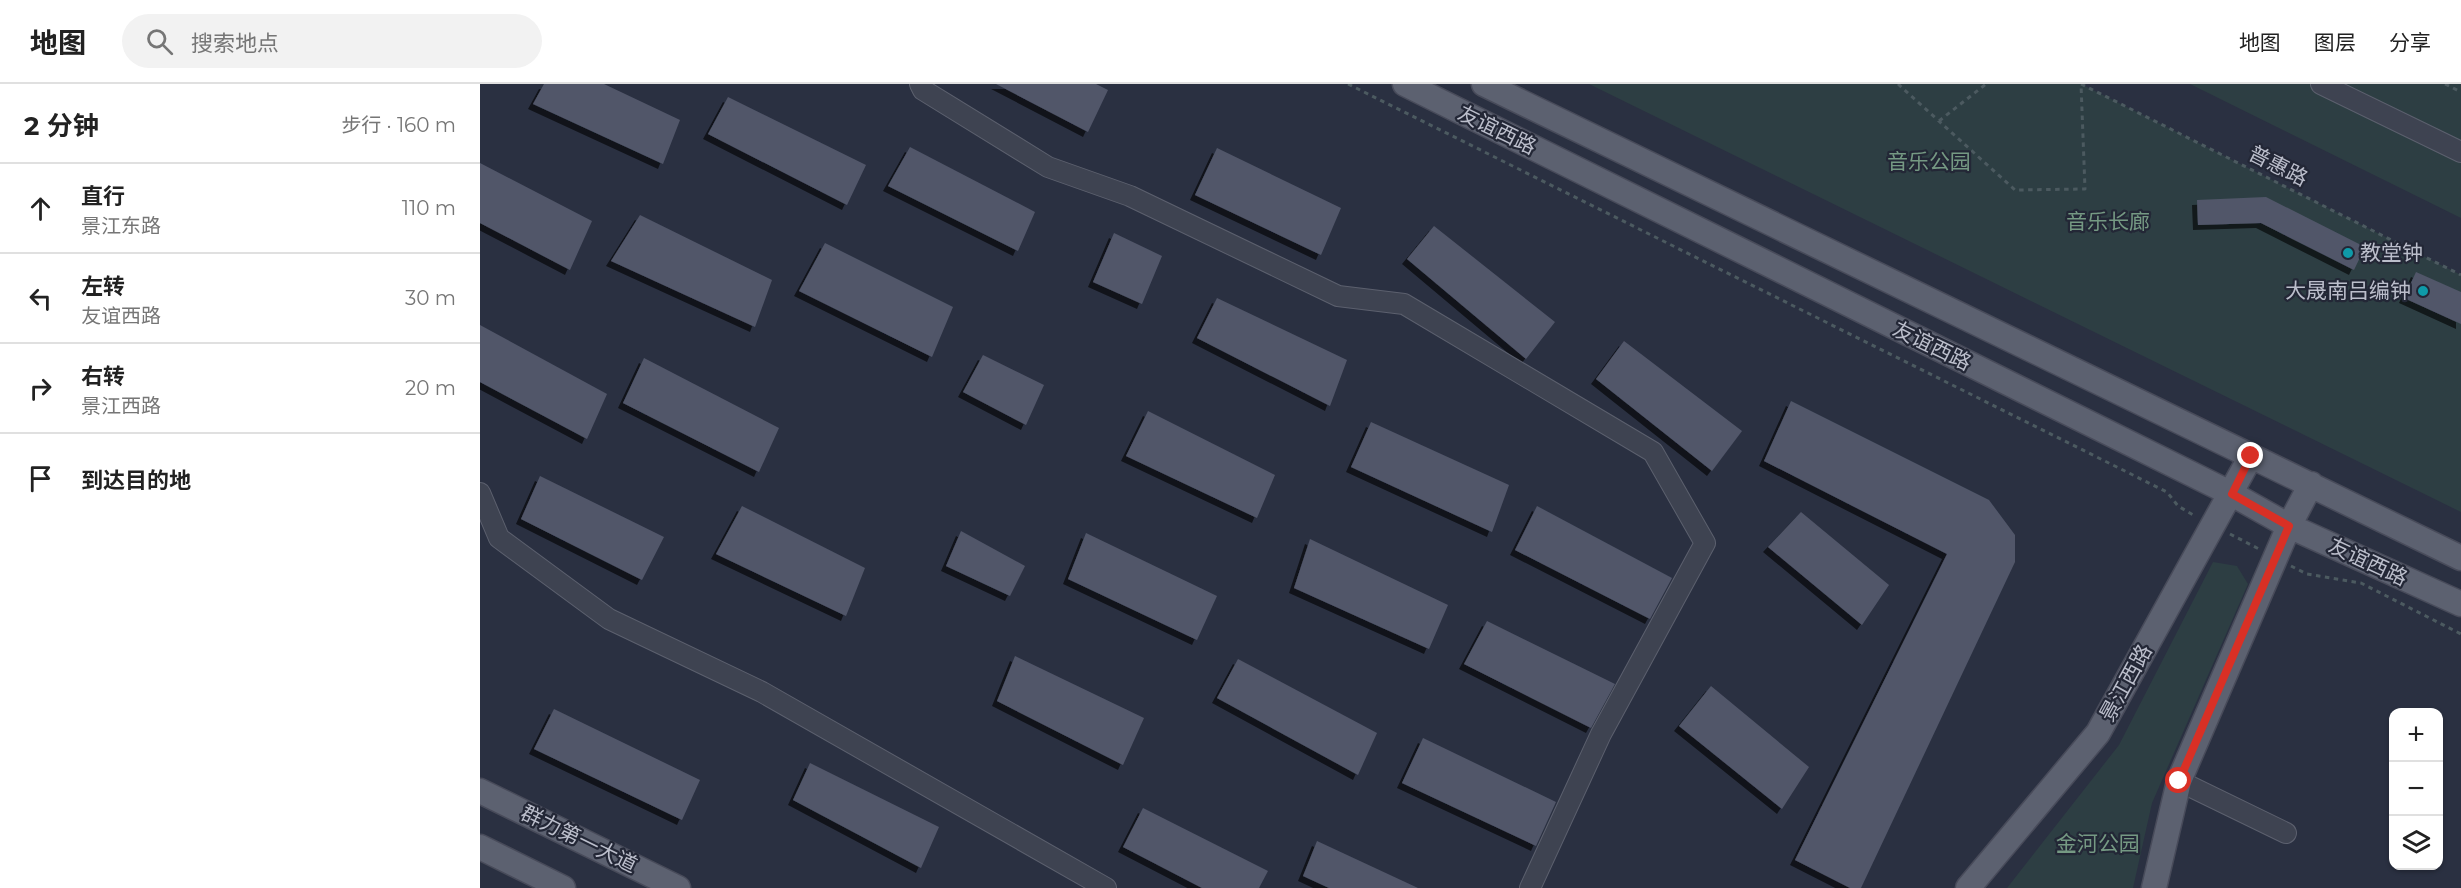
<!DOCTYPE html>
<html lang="zh">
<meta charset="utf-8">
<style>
:root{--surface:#fff;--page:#f2f2f2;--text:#222;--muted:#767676;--line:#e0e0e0}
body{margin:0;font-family:Montserrat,"Noto Sans SC",sans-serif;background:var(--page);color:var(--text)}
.controls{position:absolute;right:18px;bottom:18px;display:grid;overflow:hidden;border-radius:12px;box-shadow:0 2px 4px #0004}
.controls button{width:54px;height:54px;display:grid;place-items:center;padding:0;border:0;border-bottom:2px solid var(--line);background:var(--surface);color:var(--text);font:30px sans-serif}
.stop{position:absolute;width:18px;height:18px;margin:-14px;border:4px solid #d93025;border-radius:50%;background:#fff}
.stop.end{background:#d93025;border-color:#fff;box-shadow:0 2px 6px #0008}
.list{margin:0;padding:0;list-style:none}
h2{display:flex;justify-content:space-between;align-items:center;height:78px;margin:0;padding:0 24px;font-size:26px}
h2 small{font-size:20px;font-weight:400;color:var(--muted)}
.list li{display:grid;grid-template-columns:39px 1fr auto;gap:18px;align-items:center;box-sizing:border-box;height:90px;padding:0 24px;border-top:2px solid var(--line)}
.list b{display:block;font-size:22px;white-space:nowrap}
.list p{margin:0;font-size:20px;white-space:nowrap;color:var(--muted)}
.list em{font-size:20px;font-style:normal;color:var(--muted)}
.icon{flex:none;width:33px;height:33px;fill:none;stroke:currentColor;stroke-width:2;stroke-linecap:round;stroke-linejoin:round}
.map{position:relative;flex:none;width:1981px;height:804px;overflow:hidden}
header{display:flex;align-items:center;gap:36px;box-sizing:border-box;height:84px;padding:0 30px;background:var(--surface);border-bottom:2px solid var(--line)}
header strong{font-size:28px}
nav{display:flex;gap:33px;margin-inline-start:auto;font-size:21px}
.search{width:420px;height:54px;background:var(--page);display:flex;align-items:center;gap:15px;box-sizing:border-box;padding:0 21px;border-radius:33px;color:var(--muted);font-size:22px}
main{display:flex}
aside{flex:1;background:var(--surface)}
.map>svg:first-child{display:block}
.green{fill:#2d3e43}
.building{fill:#515669;filter:url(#shadow)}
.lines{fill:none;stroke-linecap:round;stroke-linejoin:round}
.minor-casing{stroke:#5c606e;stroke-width:22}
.major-casing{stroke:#484b5a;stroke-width:27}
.path{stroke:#4c5a60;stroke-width:3;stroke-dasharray:4.5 4.5;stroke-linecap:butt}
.minor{stroke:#3e4351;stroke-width:20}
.major{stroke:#5c6170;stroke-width:24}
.route{stroke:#d93025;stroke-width:8}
.culture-dot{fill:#0f9aa8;stroke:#232736;stroke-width:2}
.labels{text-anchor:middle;stroke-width:4.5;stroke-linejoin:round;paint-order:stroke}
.street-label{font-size:21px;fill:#bbbecb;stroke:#232736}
.park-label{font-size:21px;fill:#759983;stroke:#232736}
.poi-label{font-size:21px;fill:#bbbecb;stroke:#232736;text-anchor:start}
</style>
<header>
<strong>地图</strong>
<div class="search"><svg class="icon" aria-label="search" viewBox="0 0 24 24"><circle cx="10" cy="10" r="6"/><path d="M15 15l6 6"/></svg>搜索地点</div>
<nav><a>地图</a><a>图层</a><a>分享</a></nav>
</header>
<main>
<aside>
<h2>2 分钟<small>步行 · 160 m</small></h2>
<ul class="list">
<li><svg class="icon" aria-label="ahead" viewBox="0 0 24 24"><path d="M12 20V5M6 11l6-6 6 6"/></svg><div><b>直行</b><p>景江东路</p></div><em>110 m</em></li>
<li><svg class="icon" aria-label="left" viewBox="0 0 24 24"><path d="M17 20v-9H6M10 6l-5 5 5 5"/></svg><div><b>左转</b><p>友谊西路</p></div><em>30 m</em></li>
<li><svg class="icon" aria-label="right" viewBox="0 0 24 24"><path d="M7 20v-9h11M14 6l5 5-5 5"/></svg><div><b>右转</b><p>景江西路</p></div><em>20 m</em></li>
<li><svg class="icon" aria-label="arrive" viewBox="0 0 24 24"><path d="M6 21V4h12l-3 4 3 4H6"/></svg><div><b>到达目的地</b></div></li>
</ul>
</aside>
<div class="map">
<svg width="1981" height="804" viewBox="0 0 1981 804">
<defs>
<filter id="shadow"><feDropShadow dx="-5" dy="5" stdDeviation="0" flood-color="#0009"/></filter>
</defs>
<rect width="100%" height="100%" fill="#2a3041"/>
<path class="green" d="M1109,0h492l380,191v237z
M1710,0h271v134z
M1733,478l24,4 11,18 -96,219 -19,85h-126l112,-143z"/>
<path class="building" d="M64,0h60l76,36 -17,44 -130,-60z
M516,0h100l12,6 -20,42z
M248,13l138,68 -19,40 -139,-71z
M430,63l125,65 -17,39 -130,-65z
M737,64l124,60 -20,47 -126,-60z
M0,79l112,58 -22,49 -90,-47z
M1786,113l99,50 -11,23 -93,-47 -63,2 -1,-25z
M160,131l132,65 -17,47 -144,-66z
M954,142l121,96 -29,37 -119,-100z
M634,149l48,23 -20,48 -49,-22z
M345,159l128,64 -21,50 -133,-66z
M1936,188l45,20v32l-57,-26z
M737,214l130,62 -17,46 -133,-68z
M0,241l127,69 -20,45 -107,-57z
M1144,257l118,90 -30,40 -116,-92z
M503,271l61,30 -18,40 -63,-33z
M164,274l135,70 -20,44 -136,-69z
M1311,317l198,99 26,35v27l-154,326h-11l-55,-28 152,-306 -183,-93z
M668,327l127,64 -18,43 -131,-62z
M891,338l138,63 -17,47 -141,-65z
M60,392l124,61 -22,43 -121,-61z
M262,422l123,62 -19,48 -130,-62z
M1057,422l135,72 -22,41 -135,-69z
M1321,428l88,73 -27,40 -94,-78z
M481,447l64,35 -15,30 -64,-30z
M606,449l131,63 -20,44 -129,-61z
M830,455l138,66 -19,44 -135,-61z
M1007,537l128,63 -24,44 -127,-64z
M535,572l129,62 -21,47 -126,-64z
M758,575l139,74 -19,42 -141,-77z
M1231,602l98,81 -27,42 -103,-83z
M74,625l146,71 -18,40 -148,-71z
M943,654l133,64 -20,44 -134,-63z
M330,679l129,64 -18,41 -128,-68z
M663,724l125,63 -9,17h-57l-79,-41z
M837,757l101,47h-89l-26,-12z"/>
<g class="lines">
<g class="minor-casing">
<path id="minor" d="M440,0l3,6 125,77 82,29 208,100 66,8 249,148 52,91 -104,191 -71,154
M1841,0l140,68
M0,409l19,45 110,81 153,73 344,196
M1699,697l107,52"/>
</g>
<g class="major-casing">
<path id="major" d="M925,0l827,410 57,32 172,78
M1004,0l977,474
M0,707l198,97
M0,763l83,41
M1488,804l130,-155 153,-277
M1674,804l25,-107 110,-255 22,-42"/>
</g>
<path class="path" d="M868,0l819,408 11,14 17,10
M1418,0l117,106 70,-1 -4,-105
M1601,0l380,191
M1965,0l16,8
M1459,37l47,-37
M1750,450l29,15
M1811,482l16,8 54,9 100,51"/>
<use href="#minor" class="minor"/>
<use href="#major" class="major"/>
</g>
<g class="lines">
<path class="route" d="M1699,697l110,-255 -57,-32 19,-38"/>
</g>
<g class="culture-dot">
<circle cx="1868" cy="169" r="6"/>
<circle cx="1943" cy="207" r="6"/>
</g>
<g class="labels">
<g class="street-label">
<text transform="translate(1017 46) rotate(26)" y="7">友谊西路</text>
<text transform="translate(1798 82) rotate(27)" y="7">普惠路</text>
<text transform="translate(1452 262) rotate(26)" y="7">友谊西路</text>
<text transform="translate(1888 478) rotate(25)" y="7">友谊西路</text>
<text transform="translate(1646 599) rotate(-61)" y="7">景江西路</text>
<text transform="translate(99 755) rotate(26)" y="7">群力第一大道</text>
</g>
<g class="park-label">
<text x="1449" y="85">音乐公园</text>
<text x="1628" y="145">音乐长廊</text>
<text x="1618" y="767">金河公园</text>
</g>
<g class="poi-label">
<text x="1880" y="176">教堂钟</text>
<text x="1931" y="214" text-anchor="end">大晟南吕编钟</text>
</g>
</g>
</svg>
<div class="controls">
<button>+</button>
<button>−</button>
<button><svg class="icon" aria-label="layers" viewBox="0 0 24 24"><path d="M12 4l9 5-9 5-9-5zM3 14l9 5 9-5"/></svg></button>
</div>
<div class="stop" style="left:1699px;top:697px"></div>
<div class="stop end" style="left:1771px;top:372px"></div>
</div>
</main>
